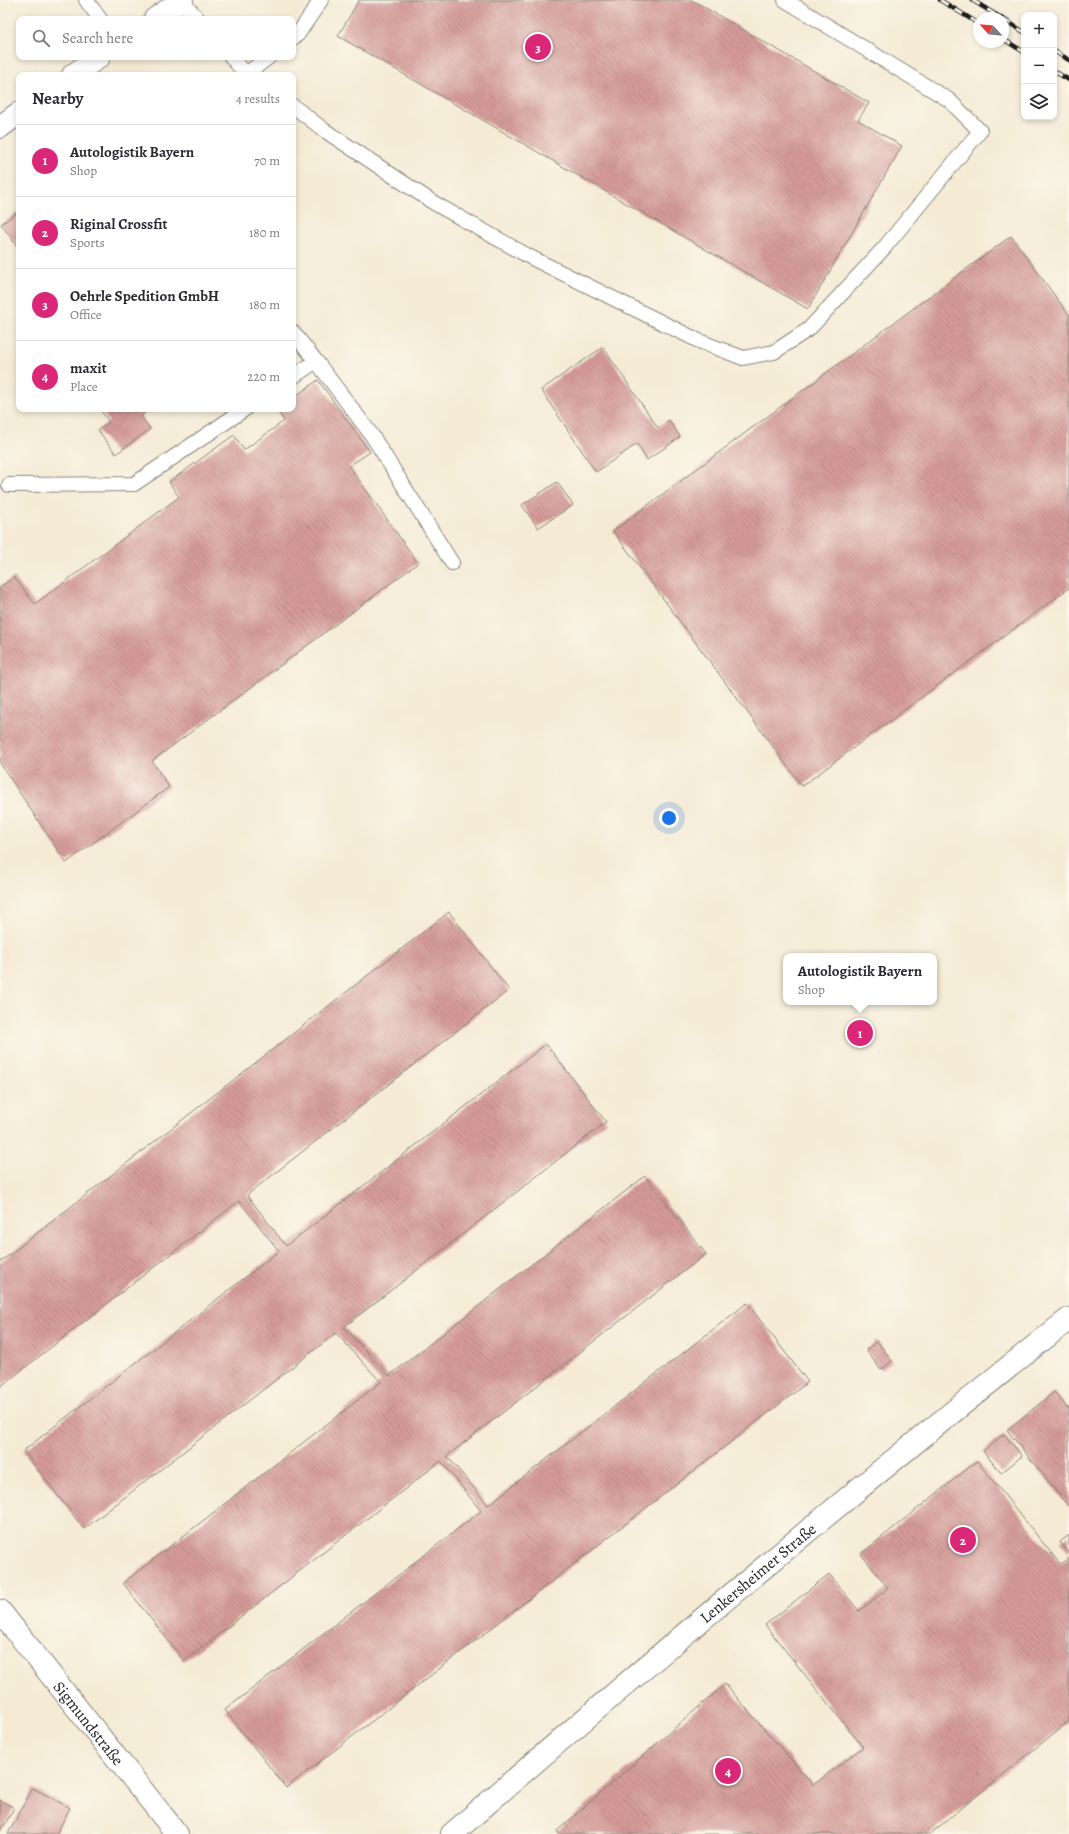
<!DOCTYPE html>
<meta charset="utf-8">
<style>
:root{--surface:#fff;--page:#f2f2f3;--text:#2b2b33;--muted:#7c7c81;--line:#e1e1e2;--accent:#db2777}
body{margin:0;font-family:Alegreya,serif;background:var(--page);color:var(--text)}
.controls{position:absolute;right:12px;top:12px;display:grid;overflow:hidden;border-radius:8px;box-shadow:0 2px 6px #0003}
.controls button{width:36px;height:36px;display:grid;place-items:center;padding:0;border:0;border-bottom:1px solid var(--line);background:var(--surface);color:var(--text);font:20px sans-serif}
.compass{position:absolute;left:973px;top:12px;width:36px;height:36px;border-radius:50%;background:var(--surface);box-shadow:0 2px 6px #0003;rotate:296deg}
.you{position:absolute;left:669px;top:818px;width:14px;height:14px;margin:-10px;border:3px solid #fff;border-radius:50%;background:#1a73e8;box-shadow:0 0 0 6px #1a73e833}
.badge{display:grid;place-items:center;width:26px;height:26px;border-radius:50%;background:var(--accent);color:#fff;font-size:13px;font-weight:700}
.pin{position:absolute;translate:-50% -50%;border:2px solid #fff;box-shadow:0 1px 4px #0006}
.popup{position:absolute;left:783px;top:953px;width:154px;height:52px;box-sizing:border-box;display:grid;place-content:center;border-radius:8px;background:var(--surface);filter:drop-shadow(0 1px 3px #0005);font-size:13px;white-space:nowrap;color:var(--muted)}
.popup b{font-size:15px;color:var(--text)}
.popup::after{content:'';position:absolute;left:50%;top:100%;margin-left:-8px;border:8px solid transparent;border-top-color:var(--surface)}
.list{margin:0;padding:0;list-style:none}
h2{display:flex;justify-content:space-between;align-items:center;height:52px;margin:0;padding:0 16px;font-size:17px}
h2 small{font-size:13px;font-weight:400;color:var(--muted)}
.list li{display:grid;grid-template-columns:26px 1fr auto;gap:12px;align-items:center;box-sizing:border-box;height:72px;padding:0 16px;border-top:1px solid var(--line)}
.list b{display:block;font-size:15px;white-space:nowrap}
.list p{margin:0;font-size:13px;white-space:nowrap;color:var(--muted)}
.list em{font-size:13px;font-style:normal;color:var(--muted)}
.icon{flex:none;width:22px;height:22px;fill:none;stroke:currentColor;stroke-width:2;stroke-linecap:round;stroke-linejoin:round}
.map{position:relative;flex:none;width:1069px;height:1834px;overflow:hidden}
.search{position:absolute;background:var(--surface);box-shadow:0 2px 6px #0003;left:16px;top:16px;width:280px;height:44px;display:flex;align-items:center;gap:10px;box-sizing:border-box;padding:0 14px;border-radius:8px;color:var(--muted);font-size:15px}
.panel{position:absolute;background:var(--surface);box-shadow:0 2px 6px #0003;left:16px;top:72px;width:280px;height:340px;border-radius:8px}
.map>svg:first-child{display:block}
.building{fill:url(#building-back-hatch)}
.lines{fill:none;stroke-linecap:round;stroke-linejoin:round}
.service-casing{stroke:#888478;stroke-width:16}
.minor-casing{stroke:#888478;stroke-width:24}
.secondary-casing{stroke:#888478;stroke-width:24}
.service{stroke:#fff;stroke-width:14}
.minor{stroke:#fff;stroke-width:22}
.secondary{stroke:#fff;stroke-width:22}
.rail-casing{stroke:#1c1c1c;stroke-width:4.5}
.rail{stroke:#fbf7ec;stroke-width:3;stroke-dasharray:9;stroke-linecap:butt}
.labels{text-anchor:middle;stroke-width:4;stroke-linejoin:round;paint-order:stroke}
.street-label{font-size:16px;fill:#1c1c1c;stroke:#fbf7ec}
</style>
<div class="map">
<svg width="1069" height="1834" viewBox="0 0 1069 1834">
<defs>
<pattern id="building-back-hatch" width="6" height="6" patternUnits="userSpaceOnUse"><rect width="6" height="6" fill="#d59b99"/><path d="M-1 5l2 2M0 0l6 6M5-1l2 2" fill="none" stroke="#ac7e7c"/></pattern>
</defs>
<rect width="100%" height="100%" fill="#fbf7ec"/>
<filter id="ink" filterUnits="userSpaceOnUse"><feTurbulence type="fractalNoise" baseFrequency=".025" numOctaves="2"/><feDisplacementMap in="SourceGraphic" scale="8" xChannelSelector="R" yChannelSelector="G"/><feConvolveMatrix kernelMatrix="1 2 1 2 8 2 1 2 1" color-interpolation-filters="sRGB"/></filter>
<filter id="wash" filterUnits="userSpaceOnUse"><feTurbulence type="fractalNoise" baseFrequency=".012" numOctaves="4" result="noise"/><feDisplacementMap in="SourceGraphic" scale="16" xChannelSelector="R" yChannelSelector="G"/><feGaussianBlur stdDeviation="0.9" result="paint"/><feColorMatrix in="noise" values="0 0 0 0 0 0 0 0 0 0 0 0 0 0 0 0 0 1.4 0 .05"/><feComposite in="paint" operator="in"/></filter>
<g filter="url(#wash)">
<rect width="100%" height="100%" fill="#f5ebd5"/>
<g id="blocks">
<path class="building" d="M359,0h333l177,103 -11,17 44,26 -94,163 -470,-273z
M19,211v38l-18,-25z
M1011,236l58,79v273l-267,198 -189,-255z
M603,347l55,81 11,-8 11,17 -33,23 -10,-16 -41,28 -55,-82z
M318,380l52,72 -21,14 69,97 -266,198 17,26 -103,76 -66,-100v-176l14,-10 21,27 144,-107 -10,-15 65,-47 10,15 40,-29 -7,-11 16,-1v-11z
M100,409h50l-9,7 9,13 -34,25 -18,-24 11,-8z
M557,482l16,23 -35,23 -16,-23z
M449,912l60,78 -262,205 39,51 260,-202 60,78 -262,205 45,49 256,-200 61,78 -259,202 41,49 259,-202 61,79 -522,406 -61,-78 256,-199 -40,-50 -257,200 -61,-78 258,-201 -45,-49 -252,196 -61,-78 256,-200 -40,-50 -239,186v-125z
M877,1341l15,20 -11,9 -15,-20z
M1054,1392l13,16 2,-2v101l-62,-77z
M1004,1434l18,22 -21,17 -18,-22z
M977,1461l83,103 9,-6v163l-139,113h-371l-2,-3 168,-147 88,101 50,-38 -98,-122 64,-51 30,37 29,-23 -27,-34z
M1069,1535v18l-9,-11z
M33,1788l37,20 -14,26h-48z
M0,1800l14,8 -13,23h-1z"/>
</g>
</g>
<g filter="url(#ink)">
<use href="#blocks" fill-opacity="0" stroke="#888478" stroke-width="1"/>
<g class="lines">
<g class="service-casing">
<path id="service" d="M86,0l14,19
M182,1l16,18
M293,38l5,-4 23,-34
M231,57l16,18
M246,74l23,-17
M293,106l31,24 110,73 96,54 169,84 44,17 31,-6 35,-23 75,-81 96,-117 -31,-31 -164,-100
M293,332l23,29 -23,16
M316,361l55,73 81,129
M9,485l125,-1 111,-75"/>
</g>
<g class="minor-casing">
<g id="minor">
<path d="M155,19l27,-19"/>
<path d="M73,75l26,-18"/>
<path d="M0,127l19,-14"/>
<path id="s1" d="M452,1834c202,-176 407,-349 617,-515"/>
</g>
</g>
<g class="secondary-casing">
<g id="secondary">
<path id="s2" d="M0,1611l177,223"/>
</g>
</g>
<use href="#service" class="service"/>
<use href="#minor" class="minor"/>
<use href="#secondary" class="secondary"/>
<g class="rail-casing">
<path id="rail" d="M940,0l39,24
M972,0l29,18
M1003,19l21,13
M1003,39l21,13
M1054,51l15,9
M1054,71l15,9"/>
</g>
<use href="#rail" class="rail"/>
</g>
</g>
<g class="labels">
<g class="street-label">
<text dy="6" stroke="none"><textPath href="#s1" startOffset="402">Lenkersheimer Straße</textPath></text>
<text dy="6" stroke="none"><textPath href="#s2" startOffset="143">Sigmundstraße</textPath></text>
</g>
</g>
</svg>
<div class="controls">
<button>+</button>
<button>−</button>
<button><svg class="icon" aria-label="layers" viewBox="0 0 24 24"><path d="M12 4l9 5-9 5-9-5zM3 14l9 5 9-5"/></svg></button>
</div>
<svg class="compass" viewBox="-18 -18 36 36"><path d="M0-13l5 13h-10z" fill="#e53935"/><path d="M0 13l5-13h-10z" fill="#7c7c81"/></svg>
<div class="you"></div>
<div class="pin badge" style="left:860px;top:1033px">1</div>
<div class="popup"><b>Autologistik Bayern</b>Shop</div>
<div class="pin badge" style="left:963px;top:1540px">2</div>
<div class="pin badge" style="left:538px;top:47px">3</div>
<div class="pin badge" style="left:728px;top:1771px">4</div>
<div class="search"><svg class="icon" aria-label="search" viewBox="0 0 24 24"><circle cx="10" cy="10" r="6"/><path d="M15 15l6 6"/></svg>Search here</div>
<section class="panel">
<h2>Nearby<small>4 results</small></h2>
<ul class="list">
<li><span class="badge">1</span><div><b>Autologistik Bayern</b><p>Shop</p></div><em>70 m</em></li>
<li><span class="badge">2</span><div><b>Riginal Crossfit</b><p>Sports</p></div><em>180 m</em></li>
<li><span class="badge">3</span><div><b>Oehrle Spedition GmbH</b><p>Office</p></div><em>180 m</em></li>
<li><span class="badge">4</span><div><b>maxit</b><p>Place</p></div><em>220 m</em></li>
</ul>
</section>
</div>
